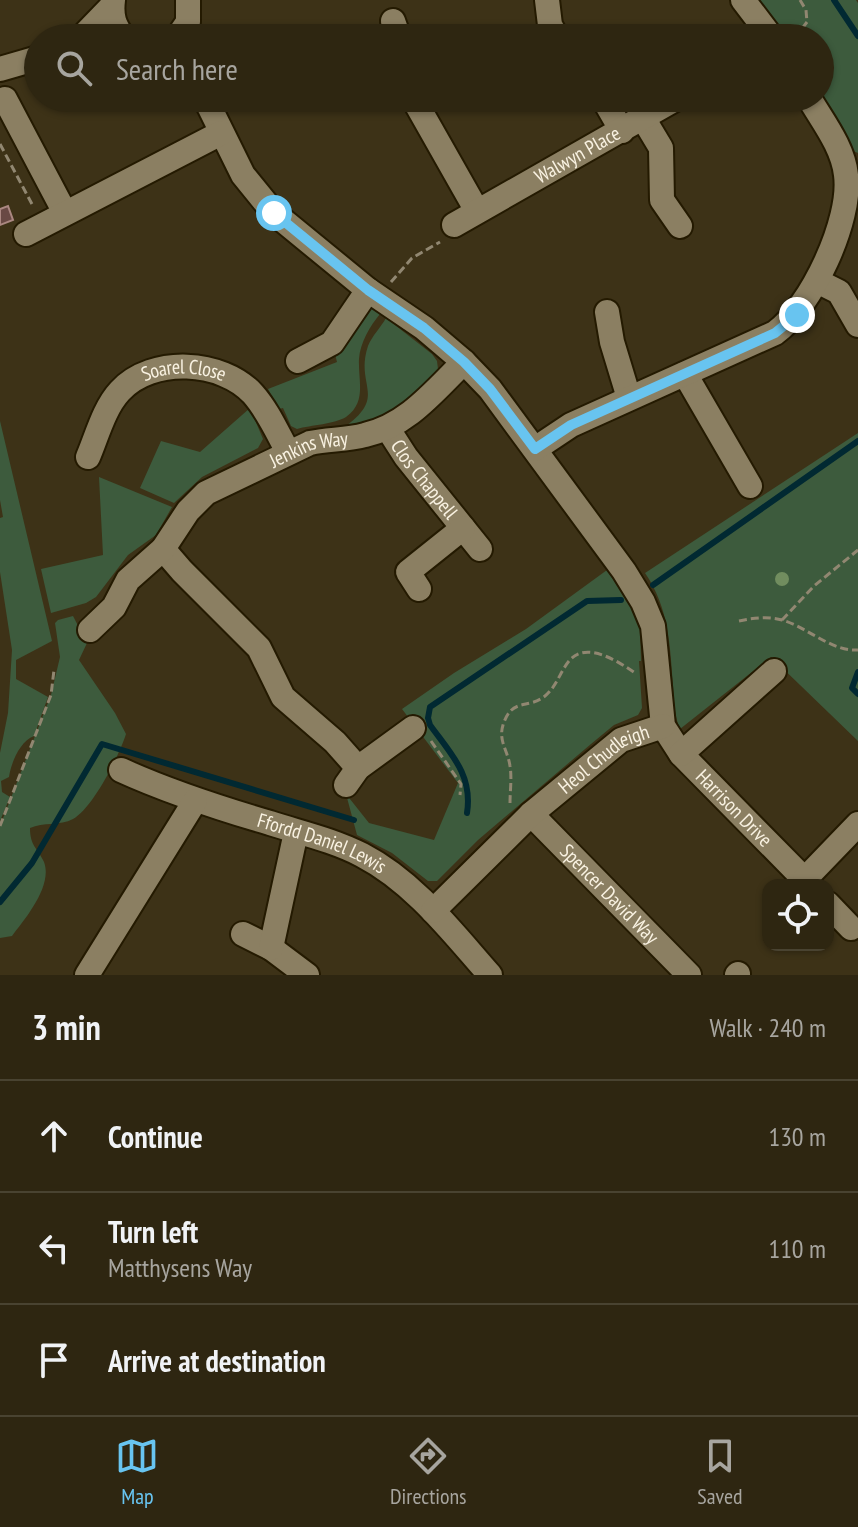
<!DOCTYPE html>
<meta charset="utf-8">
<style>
:root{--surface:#2e2611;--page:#3a321f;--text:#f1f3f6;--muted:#a7a59f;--line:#494331;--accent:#68c4f0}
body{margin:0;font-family:"PT Sans Narrow",sans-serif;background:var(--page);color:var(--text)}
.controls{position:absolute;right:24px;bottom:24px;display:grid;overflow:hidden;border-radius:16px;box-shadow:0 2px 6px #0004}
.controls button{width:72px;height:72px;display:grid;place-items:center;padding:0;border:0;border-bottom:2px solid var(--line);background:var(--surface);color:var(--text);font:40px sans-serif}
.stop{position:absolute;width:24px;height:24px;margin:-18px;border:6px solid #68c4f0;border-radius:50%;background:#fff}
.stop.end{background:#68c4f0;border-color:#fff;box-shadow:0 2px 8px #0008}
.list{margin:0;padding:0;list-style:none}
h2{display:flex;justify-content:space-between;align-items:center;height:104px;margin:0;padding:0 32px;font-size:34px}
h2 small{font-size:26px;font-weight:400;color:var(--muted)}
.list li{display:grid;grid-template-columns:52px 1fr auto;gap:24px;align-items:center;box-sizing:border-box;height:112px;padding:0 32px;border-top:2px solid var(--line)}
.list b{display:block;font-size:30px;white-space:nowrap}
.list p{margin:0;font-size:26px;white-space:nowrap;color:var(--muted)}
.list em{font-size:26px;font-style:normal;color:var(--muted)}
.icon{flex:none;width:44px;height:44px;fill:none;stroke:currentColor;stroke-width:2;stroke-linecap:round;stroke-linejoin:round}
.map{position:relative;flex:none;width:858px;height:975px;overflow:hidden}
.search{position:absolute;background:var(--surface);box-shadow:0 2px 6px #0004;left:24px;right:24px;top:24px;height:88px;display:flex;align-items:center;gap:20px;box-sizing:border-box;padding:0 28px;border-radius:44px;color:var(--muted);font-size:30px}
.sheet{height:440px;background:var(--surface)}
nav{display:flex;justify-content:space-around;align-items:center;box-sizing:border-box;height:112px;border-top:2px solid var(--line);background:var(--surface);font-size:22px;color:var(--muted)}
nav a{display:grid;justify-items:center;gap:4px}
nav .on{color:var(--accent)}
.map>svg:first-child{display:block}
.green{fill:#3d5b3d}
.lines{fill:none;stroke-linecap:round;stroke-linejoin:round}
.stream{stroke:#012932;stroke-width:6}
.building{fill:#694944;stroke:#aa8781;stroke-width:2}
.minor-casing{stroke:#241a01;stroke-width:28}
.path{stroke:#918771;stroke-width:3;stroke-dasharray:8 4;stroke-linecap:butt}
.minor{stroke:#8b7f62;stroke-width:24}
.tree{fill:#718d5f}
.route{stroke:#68c4f0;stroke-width:10}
.labels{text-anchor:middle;stroke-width:7;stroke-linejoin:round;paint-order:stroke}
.street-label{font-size:20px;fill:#f9f2e2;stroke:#1f1b0f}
</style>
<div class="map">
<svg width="858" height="975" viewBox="0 0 858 975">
<rect width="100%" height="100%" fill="#3d3217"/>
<path class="green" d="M758,0h98l2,3v150l-5,-2 -33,-55v-58h-35z
M366,305l14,9c-10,12 -20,29 -21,45 -1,22 8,43 -13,58 -11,7 -35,8 -49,12l-6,-3 -8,-18 -4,1 -11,-20 69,-27 -2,-8z
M386,318l46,36 5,7 1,8 -6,13 -38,33 -55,16c52,-35 15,-43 29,-85 4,-10 13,-19 18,-28z
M250,408l13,31 -5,9 -56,29 -28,26 -34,-15 21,-47 39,11z
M0,421l52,220 -36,19v19l32,18 -14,39c-14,5 -23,27 -25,41l-8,4 1,11 8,5 -10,24v-68l8,-40 4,-63 -12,-78v-54l3,-1 -3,-17z
M858,433v308l-87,-84 -91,72c-6,-14 -6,-29 -7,-43 -3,-41 -4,-78 -28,-113z
M99,477l73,30 -16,28 -28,20 -32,42 -10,6 -35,10 -10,-44 62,-14z
M607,570l27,42 6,15 1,34h-2l3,47 -4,7 -24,10 -23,19 -113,96 -41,41h-9l-36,-28 -35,-18 -11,-41 23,29 65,17 24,-57 -56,-74 52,-36 72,-44z
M73,616l14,27 -8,17 36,53 11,21c-7,22 -33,74 -53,85 -13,7 -30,3 -43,9 0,18 7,19 14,34 9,24 -19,57 -32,74l-12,2v-112l51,-131 9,-38 -5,-34 3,-3z"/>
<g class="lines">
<path class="stream" d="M834,0l24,36
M653,585l205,-144
M858,672l-6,16 6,6
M467,813c6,-38 -16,-59 -37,-88l-2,-7 2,-11 157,-106 34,-1
M0,902l32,-39 70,-119 252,76"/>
</g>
<path class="building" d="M8,206l5,14 -13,5v-16z"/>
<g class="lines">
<g class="minor-casing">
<g id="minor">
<path d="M113,0c-2,16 1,26 11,38"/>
<path d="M547,0l3,25 7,13"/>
<path d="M743,0l29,38"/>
<path d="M393,21l6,17"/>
<path d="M81,38l31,-32"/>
<path d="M177,38l11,-16v-22"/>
<path d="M0,69l38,-11"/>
<path id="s1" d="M205,98l38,77 31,38 94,77 56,38 40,34 26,27 134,182 19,31 10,24 10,100 18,28 129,131"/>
<path d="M413,98l64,113"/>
<path d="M603,98l19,33"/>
<path d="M5,99l60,114"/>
<path d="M643,118l18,30 1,52 18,26"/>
<path id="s2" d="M454,225l223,-127"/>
<path d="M26,234l195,-101"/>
<path d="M817,281l22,11 19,33"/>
<path d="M607,312l5,30 17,56"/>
<path d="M298,361l34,-18 36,-53"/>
<path d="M685,374l65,112"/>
<path id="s3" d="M388,429l18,28 74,92"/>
<path d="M535,449l36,-24 204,-92c36,-26 77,-113 71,-158 -3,-28 -23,-53 -37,-77"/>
<path id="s4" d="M88,457c9,-21 16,-49 32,-66 32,-35 102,-31 133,3 15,17 24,38 35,58"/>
<path d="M163,549l19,22 77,77 24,49 52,45 23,26"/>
<path d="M419,589l-11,-17 55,-44"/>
<path id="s5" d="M90,630l24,-23 14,-27 35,-31 25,-38 18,-18 104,-50c18,-4 37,-3 55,-8 43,-10 69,-44 99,-73"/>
<path d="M681,754l93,-83"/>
<path id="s6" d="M121,770c48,22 98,38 149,53 31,10 63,17 92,32 52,27 90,77 128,120"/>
<path d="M346,785l12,-17 55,-40"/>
<path id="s7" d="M531,814l158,161"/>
<path d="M805,879l53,-55"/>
<path d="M828,904l23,24"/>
<path id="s8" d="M433,911l98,-97 90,-74 42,-14"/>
<path d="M243,934l28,14 36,27"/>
<path d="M271,948l25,-116"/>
<path d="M87,975l108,-174"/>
<path d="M737,975l1,-1"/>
</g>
</g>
<path class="path" d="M795,38l12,-16 -1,-12 -6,-10
M0,144l33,62
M391,282l21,-24 28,-16
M782,620l32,-34 44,-36
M739,621c14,-3 29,-5 43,-1 25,7 50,32 76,30
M431,741l30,43 -1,11
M510,803c0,-12 2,-25 0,-37 -2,-15 -12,-25 -7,-41 9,-28 24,-15 42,-29 12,-10 15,-24 24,-35 17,-21 50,1 66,12
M0,826l51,-131 3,-25"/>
<use href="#minor" class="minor"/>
</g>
<circle class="tree" cx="782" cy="579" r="7"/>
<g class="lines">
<path class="route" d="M274,213l94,77 56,38 40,34 26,27 45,60 36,-24 204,-92 22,-18"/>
</g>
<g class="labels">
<g class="street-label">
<text dy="7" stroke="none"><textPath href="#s2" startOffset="142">Walwyn Place</textPath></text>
<text dy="7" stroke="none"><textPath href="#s4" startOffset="144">Soarel Close</textPath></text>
<text dy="7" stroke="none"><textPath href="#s5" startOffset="294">Jenkins Way</textPath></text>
<text dy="7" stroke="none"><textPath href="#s3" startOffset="62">Clos Chappell</textPath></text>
<text dy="7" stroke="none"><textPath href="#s8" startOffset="230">Heol Chudleigh</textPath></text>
<text dy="7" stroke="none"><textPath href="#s1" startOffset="912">Harrison Drive</textPath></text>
<text dy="7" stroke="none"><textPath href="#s6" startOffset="214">Ffordd Daniel Lewis</textPath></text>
<text dy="7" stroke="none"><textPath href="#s7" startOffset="112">Spencer David Way</textPath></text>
</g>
</g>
</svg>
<div class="controls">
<button><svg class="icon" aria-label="locate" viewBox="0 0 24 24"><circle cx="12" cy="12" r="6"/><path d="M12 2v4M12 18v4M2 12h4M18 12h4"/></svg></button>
</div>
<div class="stop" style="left:274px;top:213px"></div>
<div class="stop end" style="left:797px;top:315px"></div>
<div class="search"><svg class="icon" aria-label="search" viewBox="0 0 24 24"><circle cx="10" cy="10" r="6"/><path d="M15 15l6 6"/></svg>Search here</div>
</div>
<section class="sheet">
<h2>3 min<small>Walk · 240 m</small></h2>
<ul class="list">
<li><svg class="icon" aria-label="ahead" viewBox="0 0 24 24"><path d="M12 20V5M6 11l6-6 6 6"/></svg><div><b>Continue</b></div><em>130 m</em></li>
<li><svg class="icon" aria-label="left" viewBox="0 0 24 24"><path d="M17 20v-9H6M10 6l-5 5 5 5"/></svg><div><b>Turn left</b><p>Matthysens Way</p></div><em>110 m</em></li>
<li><svg class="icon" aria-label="arrive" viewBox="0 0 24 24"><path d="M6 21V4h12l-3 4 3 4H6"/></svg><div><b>Arrive at destination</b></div></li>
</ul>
</section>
<nav>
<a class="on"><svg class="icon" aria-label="map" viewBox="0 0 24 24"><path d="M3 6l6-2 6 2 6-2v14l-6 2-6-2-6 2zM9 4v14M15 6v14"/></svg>Map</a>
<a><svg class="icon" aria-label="directions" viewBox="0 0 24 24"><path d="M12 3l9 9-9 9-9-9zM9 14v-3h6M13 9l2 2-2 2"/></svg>Directions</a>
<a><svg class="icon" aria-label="saved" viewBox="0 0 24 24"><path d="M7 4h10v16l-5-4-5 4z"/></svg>Saved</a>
</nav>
